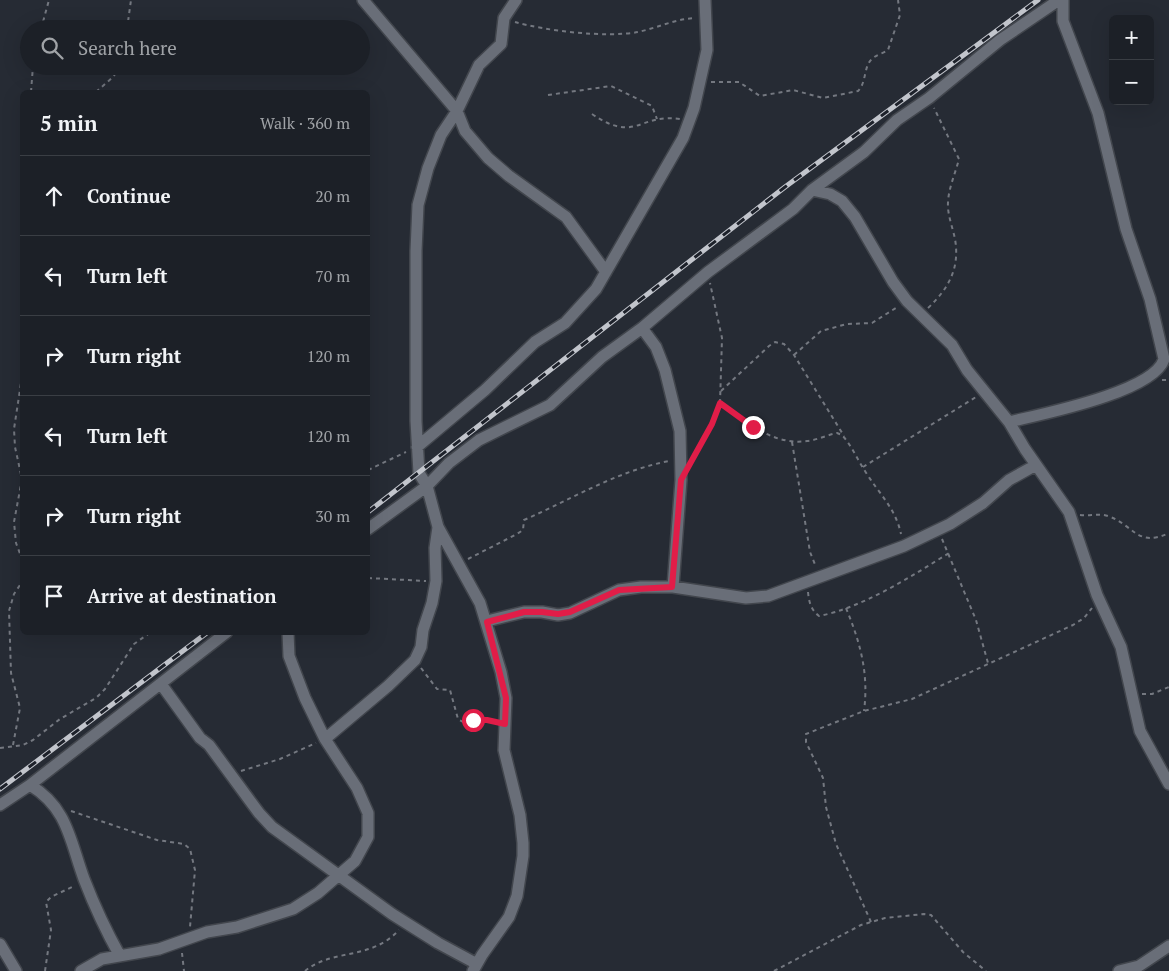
<!DOCTYPE html>
<meta charset="utf-8">
<style>
:root{--surface:#1c2027;--page:#25282f;--text:#f1f3f6;--muted:#a0a3a7;--line:#3a3e44}
body{margin:0;font-family:"PT Serif",serif;background:var(--page);color:var(--text)}
.controls{position:absolute;right:15px;top:15px;display:grid;overflow:hidden;border-radius:8px;box-shadow:0 5px 20px #0002}
.controls button{width:45px;height:45px;display:grid;place-items:center;padding:0;border:0;border-bottom:1px solid var(--line);background:var(--surface);color:var(--text);font:25px sans-serif}
.stop{position:absolute;width:15px;height:15px;margin:-11px;border:4px solid #e11d48;border-radius:50%;background:#fff}
.stop.end{background:#e11d48;border-color:#fff;box-shadow:0 1px 5px #0008}
.list{margin:0;padding:0;list-style:none}
h2{display:flex;justify-content:space-between;align-items:center;height:65px;margin:0;padding:0 20px;font-size:21px}
h2 small{font-size:16px;font-weight:400;color:var(--muted)}
.list li{display:grid;grid-template-columns:32px 1fr auto;gap:15px;align-items:center;box-sizing:border-box;height:80px;padding:0 20px;border-top:1px solid var(--line)}
.list b{display:block;font-size:19px;white-space:nowrap}
.list em{font-size:16px;font-style:normal;color:var(--muted)}
.icon{flex:none;width:28px;height:28px;fill:none;stroke:currentColor;stroke-width:2;stroke-linecap:round;stroke-linejoin:round}
.map{position:relative;flex:none;width:1169px;height:971px;overflow:hidden}
.search{position:absolute;background:var(--surface);box-shadow:0 5px 20px #0002;left:20px;top:20px;width:350px;height:55px;display:flex;align-items:center;gap:12px;box-sizing:border-box;padding:0 18px;border-radius:28px;color:var(--muted);font-size:19px}
.panel{position:absolute;background:var(--surface);box-shadow:0 5px 20px #0002;left:20px;top:90px;width:350px;height:545px;border-radius:8px}
.map>svg:first-child{display:block}
.lines{fill:none;stroke-linecap:round;stroke-linejoin:round}
.minor-casing{stroke:#42464d;stroke-width:14}
.path{stroke:#747880;stroke-width:2;stroke-dasharray:4 4;stroke-linecap:butt}
.minor{stroke:#696e78;stroke-width:11}
.rail-casing{stroke:#c2c5cc;stroke-width:5}
.rail{stroke:#1d212a;stroke-width:3;stroke-dasharray:9;stroke-linecap:butt}
.route{stroke:#e11d48;stroke-width:6}
</style>
<div class="map">
<svg width="1169" height="971" viewBox="0 0 1169 971">
<rect width="100%" height="100%" fill="#262b34"/>
<g class="lines">
<g class="minor-casing">
<path id="minor" d="M363,0l94,111 8,20 23,27 21,18 57,41 40,55
M812,190l18,4 12,7 13,16 38,65 14,19 45,44 15,25 42,52 16,27 44,63 28,83 24,52 19,84 29,53
M642,328l14,19 9,23 15,61 1,49 -8,107
M1009,422c33,-8 145,-30 155,-63l-14,-60 -24,-70 -28,-116 -35,-92v-21
M417,447l68,-57 50,-48 30,-19 31,-34 87,-151 11,-30 13,-58 -2,-50
M368,529l59,-43 22,-23 30,-23 71,-35 52,-48 40,-29 66,-56 85,-63 19,-19 52,-38 33,-32 32,-22 71,-58 59,-40
M487,621l37,-9h18l16,3 12,-2 49,-23 22,-3h32l73,11 22,-2 136,-50 46,-22 33,-21 26,-23 27,-15
M161,684l39,54 9,7 50,68 13,14 120,87 46,29 39,21
M325,739l63,-53 27,-26 6,-13 2,-17 9,-27 4,-22 -1,-33 3,-21
M30,785c38,23 40,56 54,94 10,26 22,52 36,77
M0,805l30,-20 197,-153
M0,944l16,27
M81,971l21,-12 57,-10 48,-17 30,-5 56,-18 25,-16 37,-32 13,-24v-24l-11,-25 -32,-49 -20,-41 -16,-42 -1,-24
M473,971l9,-16 27,-38 8,-21 6,-40v-13l-3,-28 -16,-65 2,-52 -5,-26 -21,-69 -42,-76 -11,-41 -8,-13 -3,-52v-170l2,-46 10,-37 13,-33 16,-24 22,-46 22,-21 3,-26 12,-18
M1119,971l20,-5 30,-20"/>
</g>
<path class="path" d="M515,22c31,9 92,16 123,10 19,-4 37,-13 57,-14
M41,29l8,-29
M127,29l4,-29
M711,82h28l21,14 33,-6 30,8 35,-7c9,-9 5,-25 15,-33 5,-4 11,-5 15,-8l12,-35 -2,-15
M31,92l2,-26
M96,92l17,-15 8,-11
M548,95l63,-9 41,20 5,13
M592,114c44,30 47,-1 88,5
M928,308c21,-20 32,-40 27,-69 -2,-10 -6,-20 -7,-31 -1,-17 7,-33 11,-49l-25,-51
M22,328l-1,55 -7,46 1,18 7,32 -8,43 2,21 6,16
M794,355l27,-24 26,-7 25,-1 27,-17
M1162,380h7
M721,391l48,-45 6,-4 9,2 10,11 50,81
M720,403c25,18 53,43 87,38 10,-1 20,-6 30,-8l5,2c10,11 15,24 23,36 14,23 30,36 36,63
M792,442l18,110 6,15
M691,460l21,-36 8,-21 2,-65 -12,-55
M863,467l113,-70
M368,470l38,-18
M1080,515c10,1 19,-2 28,1 26,9 29,32 61,17
M942,539l34,81 12,43
M468,559l49,-25 6,-4 1,-10c48,-21 93,-49 145,-59
M368,578l58,3
M808,592c1,10 3,18 11,24 43,-8 93,-40 130,-63
M846,608c14,34 23,65 18,103
M421,668l16,21 13,1 8,29 5,3 31,-1
M1142,694h10l17,-7
M13,745l7,-37 -9,-35 -2,-62 5,-17 8,-12
M0,748l23,-3 10,-5 27,-21 36,-21 9,-9 29,-45 17,-12
M241,771l39,-12 36,-16
M71,811l86,29 27,4 6,5 5,21 -5,57
M871,922l-35,-78 -10,-37 -3,-29 -17,-36v-8l58,-23 48,-12 161,-74 11,-7 8,-10
M182,953l2,18
M45,971l6,-41 -5,-28 5,-5 23,-11
M305,971c28,-23 65,-10 94,-41
M774,971l87,-46 24,-7 39,-4 7,1 32,37 23,19"/>
<use href="#minor" class="minor"/>
<g class="rail-casing">
<path id="rail" d="M368,512l417,-325 253,-187
M0,789l208,-157"/>
</g>
<use href="#rail" class="rail"/>
</g>
<g class="lines">
<path class="route" d="M473,720h14l18,4 1,-26 -19,-76 37,-10h18l16,2 12,-2 49,-22 53,-3 9,-107 31,-56 8,-21 33,24"/>
</g>
</svg>
<div class="controls">
<button>+</button>
<button>−</button>
</div>
<div class="stop" style="left:473px;top:720px"></div>
<div class="stop end" style="left:753px;top:427px"></div>
<div class="search"><svg class="icon" aria-label="search" viewBox="0 0 24 24"><circle cx="10" cy="10" r="6"/><path d="M15 15l6 6"/></svg>Search here</div>
<section class="panel">
<h2>5 min<small>Walk · 360 m</small></h2>
<ul class="list">
<li><svg class="icon" aria-label="ahead" viewBox="0 0 24 24"><path d="M12 20V5M6 11l6-6 6 6"/></svg><div><b>Continue</b></div><em>20 m</em></li>
<li><svg class="icon" aria-label="left" viewBox="0 0 24 24"><path d="M17 20v-9H6M10 6l-5 5 5 5"/></svg><div><b>Turn left</b></div><em>70 m</em></li>
<li><svg class="icon" aria-label="right" viewBox="0 0 24 24"><path d="M7 20v-9h11M14 6l5 5-5 5"/></svg><div><b>Turn right</b></div><em>120 m</em></li>
<li><svg class="icon" aria-label="left" viewBox="0 0 24 24"><path d="M17 20v-9H6M10 6l-5 5 5 5"/></svg><div><b>Turn left</b></div><em>120 m</em></li>
<li><svg class="icon" aria-label="right" viewBox="0 0 24 24"><path d="M7 20v-9h11M14 6l5 5-5 5"/></svg><div><b>Turn right</b></div><em>30 m</em></li>
<li><svg class="icon" aria-label="arrive" viewBox="0 0 24 24"><path d="M6 21V4h12l-3 4 3 4H6"/></svg><div><b>Arrive at destination</b></div></li>
</ul>
</section>
</div>
